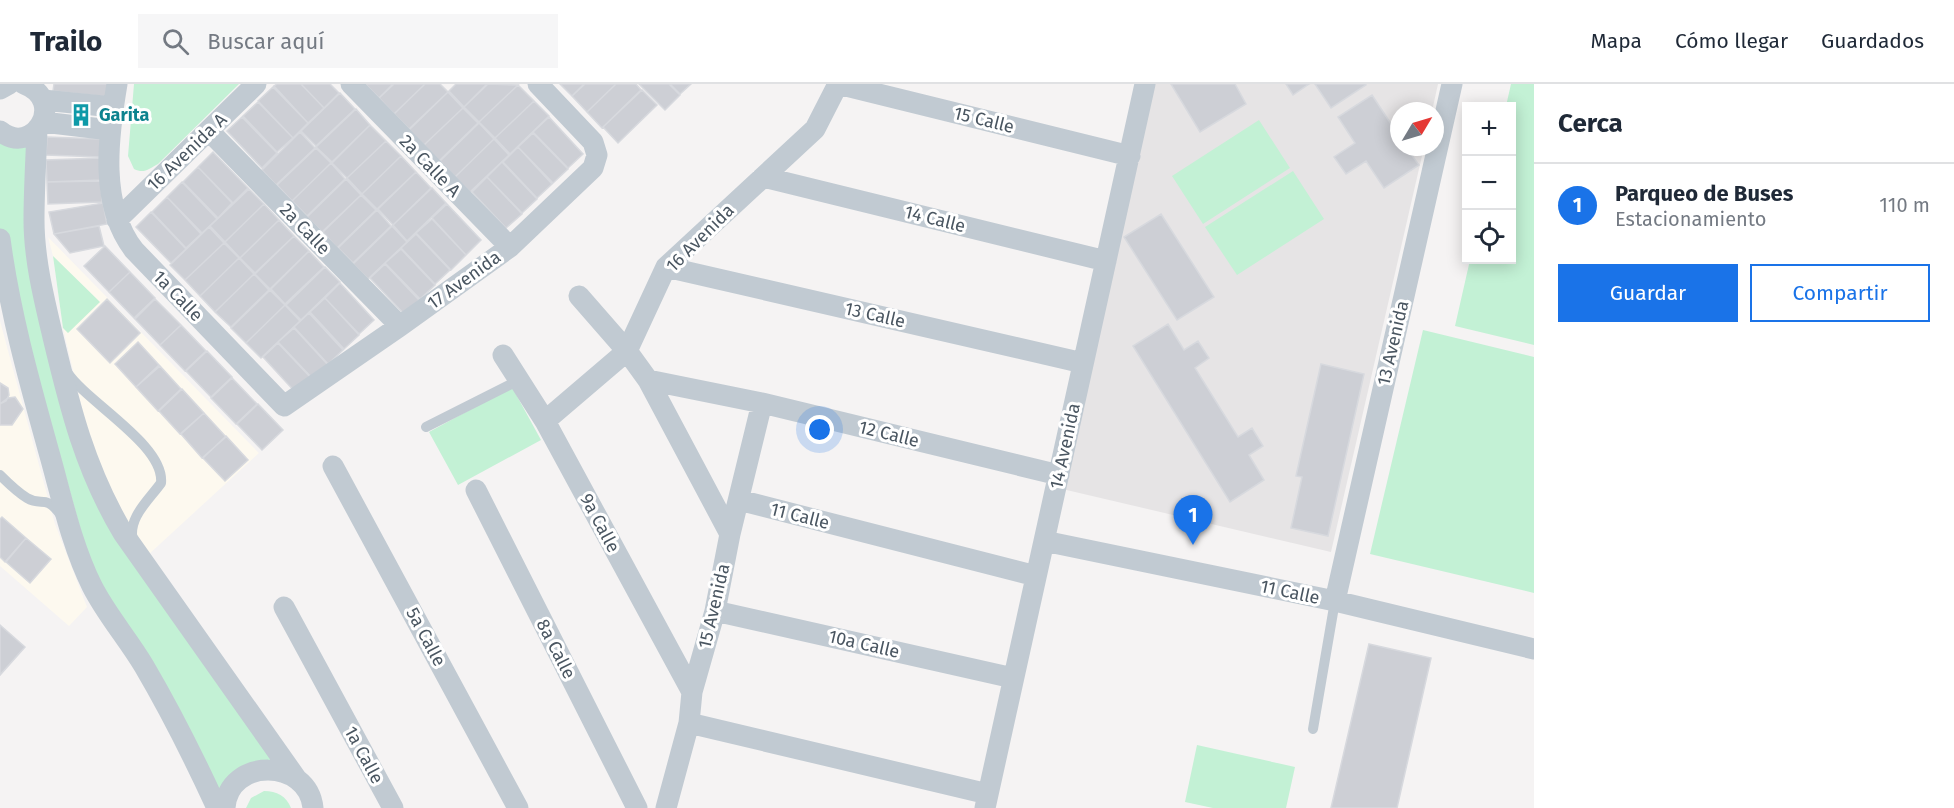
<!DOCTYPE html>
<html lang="es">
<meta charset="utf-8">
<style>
:root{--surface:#fff;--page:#f6f6f7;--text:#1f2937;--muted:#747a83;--line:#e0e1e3;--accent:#1a73e8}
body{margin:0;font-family:"Fira Sans",sans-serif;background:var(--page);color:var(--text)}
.controls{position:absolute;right:18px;top:18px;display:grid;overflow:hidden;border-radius:0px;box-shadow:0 3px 15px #0003}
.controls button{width:54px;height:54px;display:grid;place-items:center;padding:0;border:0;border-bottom:2px solid var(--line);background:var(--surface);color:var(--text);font:30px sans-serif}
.compass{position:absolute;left:1390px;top:18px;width:54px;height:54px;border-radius:50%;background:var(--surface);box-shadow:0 3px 15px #0003;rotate:52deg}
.you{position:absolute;left:820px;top:346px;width:21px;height:21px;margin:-15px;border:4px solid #fff;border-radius:50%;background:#1a73e8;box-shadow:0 0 0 9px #1a73e833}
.badge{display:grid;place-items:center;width:39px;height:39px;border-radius:50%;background:var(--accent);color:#fff;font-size:20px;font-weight:700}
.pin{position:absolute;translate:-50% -50px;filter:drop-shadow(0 2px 3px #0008)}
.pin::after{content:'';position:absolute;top:32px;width:21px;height:18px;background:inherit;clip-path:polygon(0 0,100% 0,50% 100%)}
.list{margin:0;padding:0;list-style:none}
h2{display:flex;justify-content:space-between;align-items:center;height:78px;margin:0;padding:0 24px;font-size:26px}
h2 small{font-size:20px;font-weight:400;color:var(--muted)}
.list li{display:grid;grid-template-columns:39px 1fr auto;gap:18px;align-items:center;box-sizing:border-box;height:84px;padding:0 24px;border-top:2px solid var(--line)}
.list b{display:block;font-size:22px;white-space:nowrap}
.list p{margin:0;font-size:20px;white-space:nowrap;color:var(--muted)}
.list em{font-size:20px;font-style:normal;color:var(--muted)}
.actions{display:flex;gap:12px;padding:18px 24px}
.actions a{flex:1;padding:14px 0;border:2px solid var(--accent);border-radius:0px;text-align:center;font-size:21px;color:var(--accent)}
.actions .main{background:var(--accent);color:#fff}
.icon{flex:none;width:33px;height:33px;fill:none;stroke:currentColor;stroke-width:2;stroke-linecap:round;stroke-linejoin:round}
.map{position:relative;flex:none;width:1534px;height:724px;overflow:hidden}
header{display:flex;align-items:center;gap:36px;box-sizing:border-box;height:84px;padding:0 30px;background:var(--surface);border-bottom:2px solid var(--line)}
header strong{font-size:28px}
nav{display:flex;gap:33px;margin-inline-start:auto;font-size:21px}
.search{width:420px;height:54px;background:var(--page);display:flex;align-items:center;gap:15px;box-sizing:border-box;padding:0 21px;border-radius:0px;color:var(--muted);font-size:22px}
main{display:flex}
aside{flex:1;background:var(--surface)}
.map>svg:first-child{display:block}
.commercial{fill:#fdf9ef}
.education{fill:#e6e4e5}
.green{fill:#c3f1d5}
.building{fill:#cdcfd5;stroke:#d7d9de;stroke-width:1.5}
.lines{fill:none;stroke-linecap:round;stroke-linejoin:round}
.lane{stroke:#c1cad2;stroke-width:10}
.street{stroke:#c1cad2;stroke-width:21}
.labels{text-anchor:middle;stroke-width:6;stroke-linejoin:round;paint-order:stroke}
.culture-label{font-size:18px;font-weight:bold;fill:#0d838f;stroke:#fff;text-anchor:start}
.street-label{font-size:18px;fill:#4a5661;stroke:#fff}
</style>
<header>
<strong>Trailo</strong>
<div class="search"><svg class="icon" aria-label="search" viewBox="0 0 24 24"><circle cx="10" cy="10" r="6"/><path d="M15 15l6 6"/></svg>Buscar aquí</div>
<nav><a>Mapa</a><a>Cómo llegar</a><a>Guardados</a></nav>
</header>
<main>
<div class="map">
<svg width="1534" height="724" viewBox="0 0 1534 724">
<rect width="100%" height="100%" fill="#f5f3f3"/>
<path class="commercial" d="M48,153l211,216 -111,102 -21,-30 -37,-83 -27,-114 -10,-72z
M0,237l55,203 32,83 -18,19 -69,-60z"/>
<path class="education" d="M1151,0h287l-6,27h-33v36h25l-93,405 -273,-64z"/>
<path class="green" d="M134,0h105l-81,80c-9,5 -14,10 -24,5l-6,-13z
M1511,0h23v261l-79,-19 15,-66h42v-154h-6z
M1259,36l31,48 -87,56 -31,-48z
M0,47l30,4 4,86 54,243 224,338 -44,-33 -43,34 -125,-203 -100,-361z
M1293,87l31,48 -87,56 -32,-48z
M53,172l47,46 -32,31 -5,-5z
M1423,246l111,27v236l-164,-39z
M512,303l29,53 -83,45 -29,-53z
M1197,661l98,22 -9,41h-73l-28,-6z
M264,707c13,0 22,5 27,17h-45l5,-10z"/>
<path class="building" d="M54,0h54l-1,13 -54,-6z
M277,0h24l23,24 -16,15 -34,-37z
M301,0h29l9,9 -15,15z
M365,0h28l-14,14z
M394,0h31l-31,30 -15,-16z
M425,0h15l8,8 -39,37 -15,-15z
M456,0h31l-23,23 -15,-16z
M488,0l30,1 -39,37 -15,-15z
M560,0h24l-12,12z
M585,0h31l-29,28 -15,-16z
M616,0h20l5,6 -39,38 -15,-16z
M639,0h30l11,11 -15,15z
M670,0h21l-11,10z
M1171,0h64l11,20 -46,28z
M1286,0h23l-16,11z
M1315,0h50l1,1 -35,23z
M518,1l16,16 -39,37 -16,-16z
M273,3l35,36 -15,15 -35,-37z
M642,6l15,15 -39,38 -15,-16z
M448,8l15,16 -39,37 -15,-15z
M340,9l15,16 -39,37 -15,-15z
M1372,11l27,41v11h7l13,18 -35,23 -18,-27 -20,13 -12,-17 21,-14 -17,-26z
M534,17l15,15 -39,38 -15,-16z
M258,18l35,36 -16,14 -34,-36z
M463,24l15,15 -39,38 -15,-16z
M356,25l14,16 -38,37 -16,-15z
M242,33l35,36 -15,15 -35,-37z
M549,33l34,37 -15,14 -35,-36z
M479,39l15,16 -39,38 -15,-16z
M370,41l16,16 -39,37 -15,-15z
M300,48l15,16 -39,37 -14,-15z
M533,49l35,36 -15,14 -35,-36z
M47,53l54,2 -1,18 -54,-2z
M494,55l15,16 -39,37 -15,-15z
M386,57l15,15 -39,38 -15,-16z
M518,63l34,37 -15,14 -34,-36z
M316,64l15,15 -39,38 -15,-16z
M213,68l35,36 -15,15 -35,-36z
M401,72l15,16 -39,37 -15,-15z
M100,74l1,22 -54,2 -1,-22z
M502,78l35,37 -15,14 -35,-36z
M331,79l14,16 -38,37 -15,-15z
M198,83l34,36 -14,15 -35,-36z
M416,88l15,16 -38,37 -15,-16z
M487,93l35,37 -16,14 -34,-36z
M346,95l15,16 -39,37 -15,-15z
M101,97l1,21 -54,2 -1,-22z
M182,98l35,37 -15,14 -35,-36z
M432,104l14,15 -39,38 -14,-16z
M249,105l15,15 -39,38 -15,-16z
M361,111l15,15 -39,38 -14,-16z
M167,113l34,37 -15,14 -34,-36z
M103,119l4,21 -53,10 -5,-22z
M264,120l15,16 -39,38 -15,-16z
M447,120l34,36 -15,15 -34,-37z
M377,126l14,16 -38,37 -15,-15z
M151,128l35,37 -15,14 -35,-36z
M1161,130l53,83 -37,23 -53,-83z
M432,135l34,36 -15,15 -35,-37z
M279,136l15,16 -39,37 -15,-15z
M99,142l5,20 -34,7 -16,-19z
M392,142l15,16 -39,37 -15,-15z
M209,143l15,16 -39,37 -15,-15z
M416,150l34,36 -15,14 -34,-36z
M294,152l15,15 -39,38 -15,-15z
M224,159l15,15 -39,38 -15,-16z
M105,162l25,26 -21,20 -25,-26z
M401,165l34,36 -15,14 -35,-36z
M309,167l15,16 -39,37 -14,-15z
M239,174l15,16 -39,38 -15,-16z
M385,180l34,36 -15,14 -34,-36z
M325,183l15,15 -39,38 -15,-15z
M130,188l25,26 -21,20 -25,-26z
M254,190l15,16 -38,37 -16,-15z
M340,199l34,37 -15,14 -34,-36z
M270,206l15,15 -39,38 -15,-15z
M325,214l34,37 -15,14 -34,-37z
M107,215l33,34 -30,30 -33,-34z
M155,215l26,26 -21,20 -25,-26z
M285,221l15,16 -39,37 -15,-15z
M309,229l34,37 -15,14 -34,-37z
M1168,240l16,26 14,-9 11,17 -14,10 43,69 14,-9 11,18 -14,9 15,25 -34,22 -97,-156z
M181,241l25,26 -21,20 -25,-26z
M294,244l34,37 -15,14 -35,-37z
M138,258l21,23 -23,22 -21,-23z
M278,259l34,36 -15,15 -34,-37z
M207,267l25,26 -21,20 -25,-26z
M1321,280l43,10 -36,162 -37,-8 11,-51 -6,-1z
M160,282l21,23 -23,22 -22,-24z
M232,294l25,26 -21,20 -25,-26z
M0,299l8,5 1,7 -3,6 -6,3z
M182,305l22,24 -24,21 -21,-23z
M15,313l8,12 -11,16h-12v-21l8,-6z
M258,320l25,26 -21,20 -25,-26z
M204,329l22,24 -24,21 -21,-24z
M226,352l22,24 -23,21 -22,-23z
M2,433l24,21 -21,24 -5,-5v-38z
M26,454l25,21 -21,24 -24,-21z
M0,541l25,22 -25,28z
M1369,560l62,14 -34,150h-66z"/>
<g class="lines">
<path class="lane" d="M67,288c19,30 98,73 94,111 -12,17 -34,35 -28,58
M426,343l93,-47
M0,391c8,8 17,17 27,23 15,9 18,-4 33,16
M1313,645l22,-128"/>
<path class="street" d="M117,0c-9,53 -18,121 17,166l150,156 116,-80 110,-79 83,-79 4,-13 -4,-13 -55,-58
M351,0l159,163
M838,0l292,72
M0,5l9,-5
M43,16l70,7
M43,38l67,8
M37,45c-1,31 -3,61 -3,91 0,39 10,79 19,117 17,71 32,132 70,196l173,245
M0,47c33,27 68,-30 24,-47
M209,47l191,195
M763,93l343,84
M117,136l139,-136
M0,155c10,75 30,145 50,217 12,43 22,90 42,130 14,28 36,53 52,80 27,46 51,94 73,142
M666,183l417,96
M579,212l48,55 21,29 82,154
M503,271l42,66 147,271
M648,296l114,23 297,72
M545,337l82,-70 39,-84 149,-138 23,-45
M333,382l185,342
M476,406l161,318
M739,416l297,76
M1044,457l291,60 199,48
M1335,517l117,-517
M284,523l109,201
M715,527l298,67
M689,639l299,71
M225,724c3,-51 83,-50 88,0
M666,724l23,-85 3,-31 23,-81 15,-77 32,-131
M985,724l160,-724"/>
</g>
<defs>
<g id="building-bare" transform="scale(1.8)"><path d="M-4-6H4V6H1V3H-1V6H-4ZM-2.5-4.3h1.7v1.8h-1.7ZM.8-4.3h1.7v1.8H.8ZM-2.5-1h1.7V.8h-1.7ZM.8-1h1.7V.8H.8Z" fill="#0f9aa8" stroke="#fff" stroke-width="2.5" paint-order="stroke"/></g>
</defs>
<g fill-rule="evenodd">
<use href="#building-bare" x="81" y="31"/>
</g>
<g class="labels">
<g class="culture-label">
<text x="99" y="37">Garita</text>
</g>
<g class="street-label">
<text transform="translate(984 36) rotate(14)" y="6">15 Calle</text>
<text transform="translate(187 68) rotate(-44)" y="6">16 Avenida A</text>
<text transform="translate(430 82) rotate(46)" y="6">2a Calle A</text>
<text transform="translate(935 135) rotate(14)" y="6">14 Calle</text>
<text transform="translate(305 145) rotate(46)" y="6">2a Calle</text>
<text transform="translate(700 154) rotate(-45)" y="6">16 Avenida</text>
<text transform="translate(464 196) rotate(-36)" y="6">17 Avenida</text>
<text transform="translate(178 212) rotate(46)" y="6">1a Calle</text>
<text transform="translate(875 231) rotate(13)" y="6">13 Calle</text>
<text transform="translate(1393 259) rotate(-77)" y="6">13 Avenida</text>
<text transform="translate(889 350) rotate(14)" y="6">12 Calle</text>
<text transform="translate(1065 362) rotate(-78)" y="6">14 Avenida</text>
<text transform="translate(800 432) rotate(14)" y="6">11 Calle</text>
<text transform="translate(600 439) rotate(62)" y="6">9a Calle</text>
<text transform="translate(1290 508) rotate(12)" y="6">11 Calle</text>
<text transform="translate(714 522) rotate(-77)" y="6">15 Avenida</text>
<text transform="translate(426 553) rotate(62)" y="6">5a Calle</text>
<text transform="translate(864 560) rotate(13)" y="6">10a Calle</text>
<text transform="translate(556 565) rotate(63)" y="6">8a Calle</text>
<text transform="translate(364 671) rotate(62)" y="6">1a Calle</text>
</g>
</g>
</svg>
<div class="controls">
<button>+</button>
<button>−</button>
<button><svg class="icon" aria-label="locate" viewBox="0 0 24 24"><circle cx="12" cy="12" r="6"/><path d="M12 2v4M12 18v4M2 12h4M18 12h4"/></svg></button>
</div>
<svg class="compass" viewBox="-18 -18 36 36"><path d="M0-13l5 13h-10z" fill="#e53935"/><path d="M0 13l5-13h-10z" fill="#747a83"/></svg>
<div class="you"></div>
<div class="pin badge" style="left:1193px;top:461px">1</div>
</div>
<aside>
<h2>Cerca<small></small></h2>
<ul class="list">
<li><span class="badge">1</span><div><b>Parqueo de Buses</b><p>Estacionamiento</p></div><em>110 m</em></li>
</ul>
<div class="actions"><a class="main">Guardar</a><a>Compartir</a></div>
</aside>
</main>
